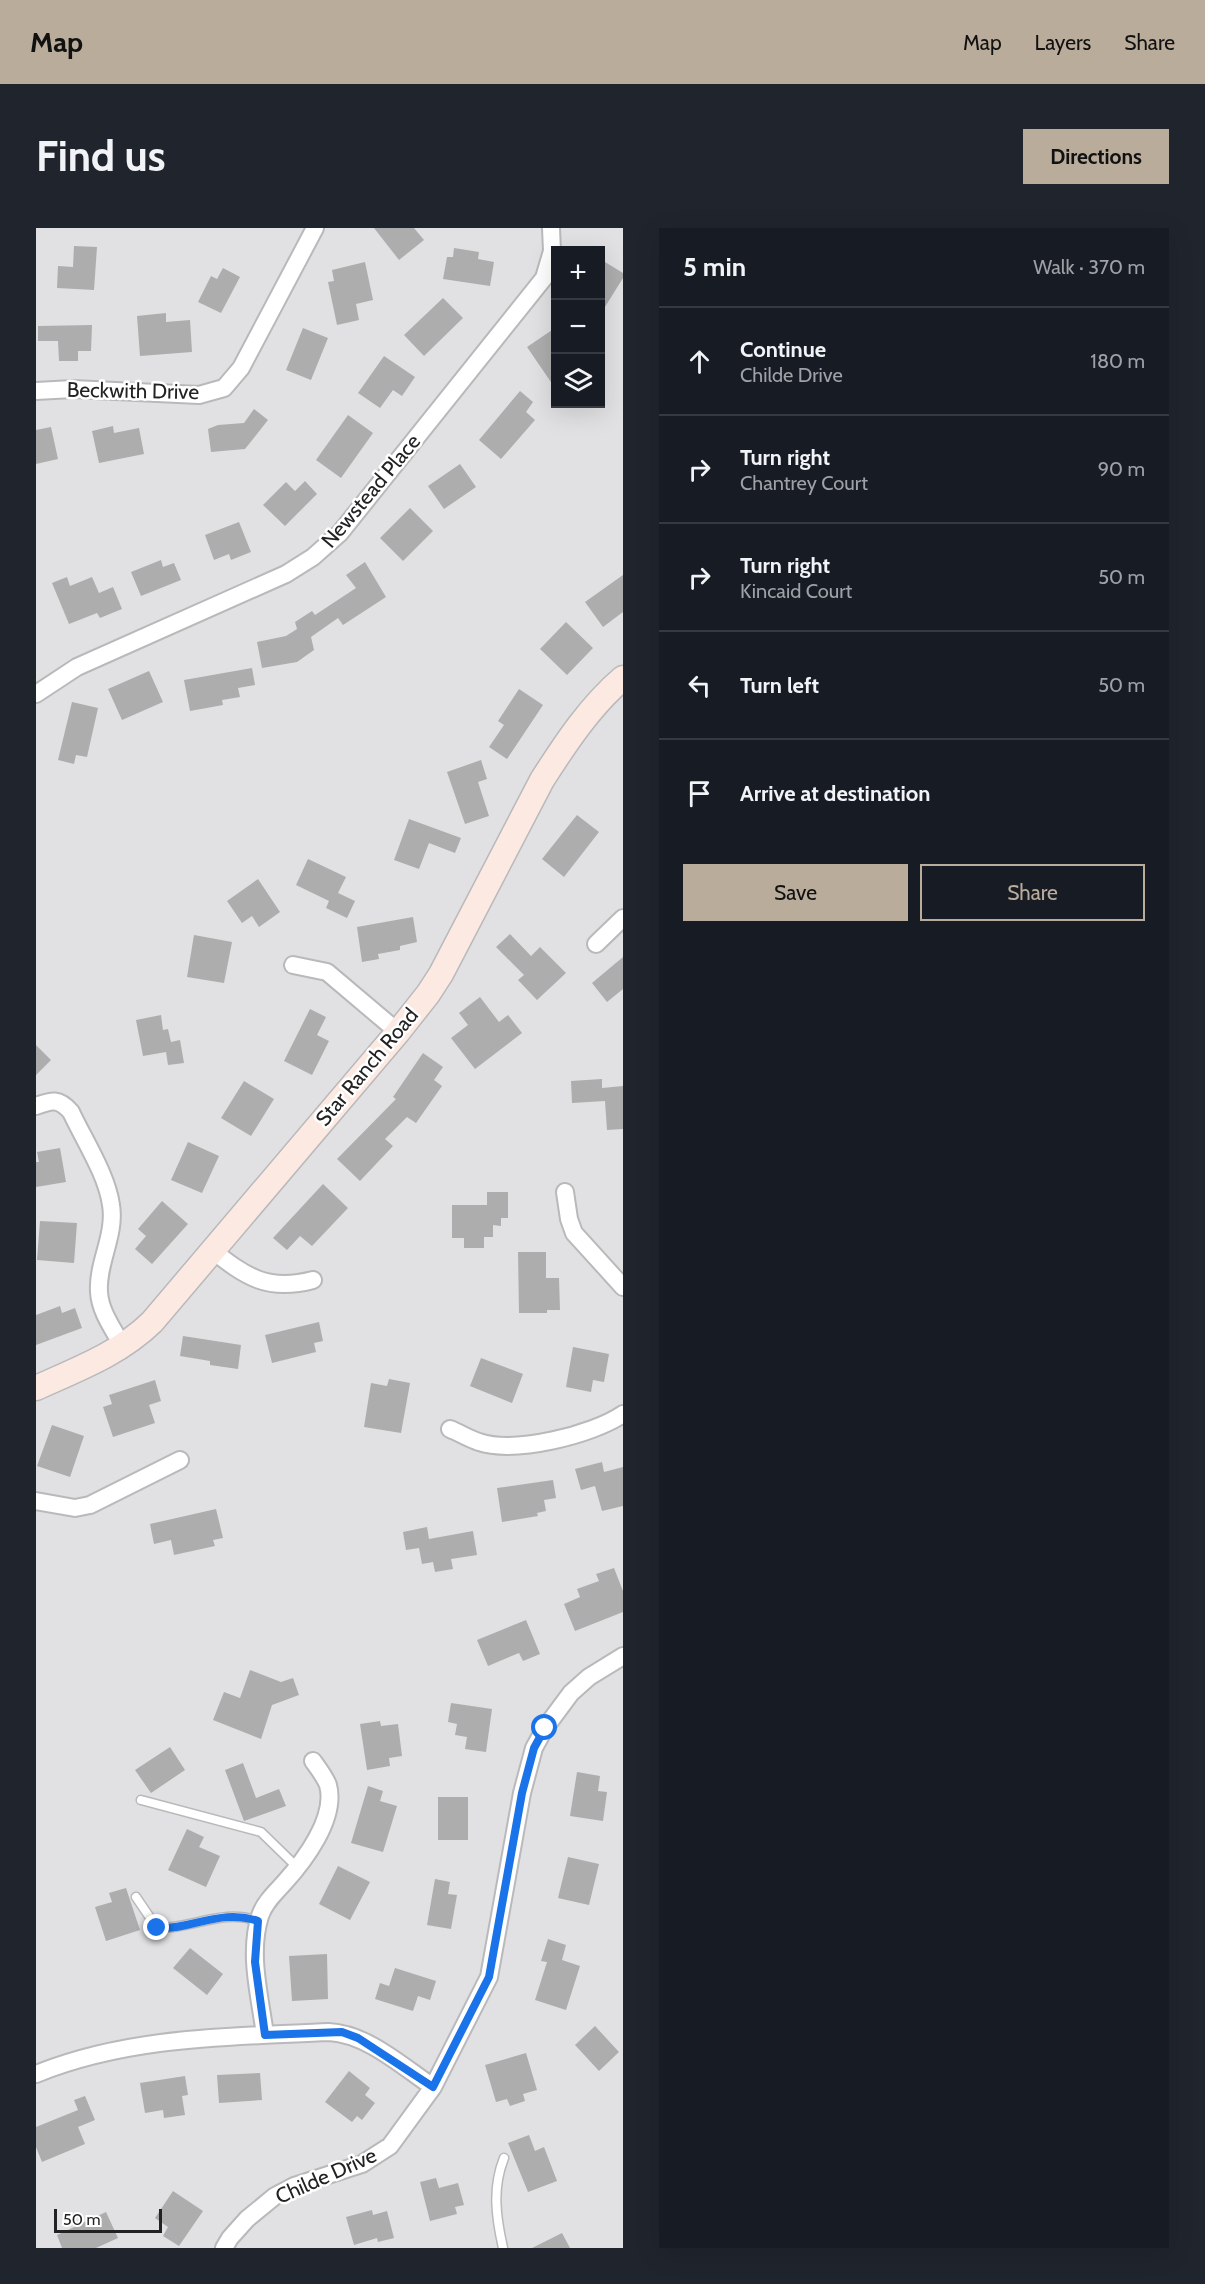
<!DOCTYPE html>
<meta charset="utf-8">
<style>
:root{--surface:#171b24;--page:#20242c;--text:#f1f3f6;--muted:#9ea1a6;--line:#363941;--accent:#baac9b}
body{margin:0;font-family:Cabin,sans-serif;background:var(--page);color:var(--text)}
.controls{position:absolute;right:18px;top:18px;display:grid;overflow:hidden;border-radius:0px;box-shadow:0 6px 24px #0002}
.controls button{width:54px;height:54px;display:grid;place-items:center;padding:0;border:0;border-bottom:2px solid var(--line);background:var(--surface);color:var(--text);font:30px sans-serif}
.scale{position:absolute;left:18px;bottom:15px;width:108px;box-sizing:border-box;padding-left:6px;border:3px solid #222;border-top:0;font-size:16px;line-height:21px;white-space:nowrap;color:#222;-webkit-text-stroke:4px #fff;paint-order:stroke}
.stop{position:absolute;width:18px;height:18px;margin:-14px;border:4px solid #1a73e8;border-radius:50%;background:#fff}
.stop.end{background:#1a73e8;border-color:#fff;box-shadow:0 2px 6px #0008}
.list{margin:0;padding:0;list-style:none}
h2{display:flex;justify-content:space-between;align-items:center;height:78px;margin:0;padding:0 24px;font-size:26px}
h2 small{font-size:20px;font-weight:400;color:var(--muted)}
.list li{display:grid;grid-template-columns:39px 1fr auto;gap:18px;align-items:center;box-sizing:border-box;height:108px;padding:0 24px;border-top:2px solid var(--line)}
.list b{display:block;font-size:22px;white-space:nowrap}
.list p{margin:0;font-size:20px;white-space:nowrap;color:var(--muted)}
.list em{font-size:20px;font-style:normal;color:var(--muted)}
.actions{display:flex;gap:12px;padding:18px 24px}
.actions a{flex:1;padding:14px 0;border:2px solid var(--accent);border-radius:0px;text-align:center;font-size:21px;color:var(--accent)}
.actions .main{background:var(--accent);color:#111}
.icon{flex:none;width:33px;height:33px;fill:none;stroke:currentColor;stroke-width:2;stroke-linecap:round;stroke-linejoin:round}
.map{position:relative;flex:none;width:587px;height:2020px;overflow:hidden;border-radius:0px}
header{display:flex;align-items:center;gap:36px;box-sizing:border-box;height:84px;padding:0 30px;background:var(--accent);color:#111}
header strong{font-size:28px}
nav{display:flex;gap:33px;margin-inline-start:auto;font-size:21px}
.intro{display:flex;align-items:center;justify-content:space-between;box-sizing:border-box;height:144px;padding:0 36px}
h1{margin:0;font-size:42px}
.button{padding:15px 27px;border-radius:0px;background:var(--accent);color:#111;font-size:21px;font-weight:700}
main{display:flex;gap:36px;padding:0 36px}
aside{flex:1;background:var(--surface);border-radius:0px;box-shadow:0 6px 24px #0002}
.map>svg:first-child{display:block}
.building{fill:#adadae}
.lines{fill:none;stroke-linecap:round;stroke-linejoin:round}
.lane-casing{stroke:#b9b9bb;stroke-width:11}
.street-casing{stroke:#b9b9bb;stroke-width:20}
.secondary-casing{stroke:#b9b9bb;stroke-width:27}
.lane{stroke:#fff;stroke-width:8}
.street{stroke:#fff;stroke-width:16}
.secondary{stroke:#fceae2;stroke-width:24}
.route{stroke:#1a73e8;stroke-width:8}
.labels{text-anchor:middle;stroke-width:5;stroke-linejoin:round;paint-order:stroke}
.street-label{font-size:21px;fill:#222;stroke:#fff}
</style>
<header>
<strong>Map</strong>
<nav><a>Map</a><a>Layers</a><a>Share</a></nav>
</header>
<div class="intro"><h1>Find us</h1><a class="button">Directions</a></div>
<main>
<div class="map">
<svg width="587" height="2020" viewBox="0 0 587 2020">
<rect width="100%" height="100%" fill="#e1e1e3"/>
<path class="building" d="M338,0h40l10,12 -25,20z
M38,18l23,1 -3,43 -37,-2 1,-22 15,1z
M418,20l25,4 -1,7 16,3 -4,24 -47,-7 4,-22h6z
M329,34l8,38 -17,4 3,16 -22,5 -9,-43 6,-1 -2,-11z
M569,34l18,11v5l-23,37v-46z
M187,40l17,9 -19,36 -23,-11 13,-26 6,3z
M407,70l20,20 -39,38 -20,-21z
M130,85v9l24,-2 2,32 -52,4 -3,-40z
M56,97l-1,26h-13v10h-19l-1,-20h-20v-15z
M267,100l25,10 -17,42 -25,-10z
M519,100v60l-28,-41z
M348,128l31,21 -13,19 -9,-6 -13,18 -22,-15z
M484,163l13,11 -7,10 9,8 -34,39 -22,-19z
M218,181l14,11 -23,29 -34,3 -3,-23 10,-4 26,-2z
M312,187l25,18 -32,45 -25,-18z
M77,198l1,7 25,-5 5,26 -45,9 -7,-32z
M15,199l7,32 -22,5v-34z
M424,236l16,23 -32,22 -16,-23z
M269,253l12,13 -32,32 -22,-21 23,-23 9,9z
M374,280l23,23 -30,30 -23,-23z
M203,294l12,30 -20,8 -2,-6 -15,6 -9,-25z
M125,332l2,7 11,-4 7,17 -40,16 -10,-24z
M329,334l21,35 -43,28 -5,-7 -27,19 3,13 -17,12 -35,6 -5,-26 29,-6 11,-7 -2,-7 17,-11 3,4 41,-27 -10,-13z
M587,347v37l-20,15 -18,-25z
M31,349l3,9 22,-9 7,16 14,-6 9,22 -22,9 -3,-5 -28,11 -17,-41z
M530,394l27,26 -26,27 -27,-26z
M216,440l3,17 -17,3 2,9 -18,3 1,5 -33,6 -6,-31z
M113,443l14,31 -41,18 -14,-31z
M483,461l24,16 -36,54 -18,-12 15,-22 -6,-4z
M36,474l26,6 -11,49 -11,-2 -2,9 -16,-4z
M445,532l6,19 -9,3 11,34 -24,8 -18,-52z
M541,587l22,17 -35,45 -22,-18z
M373,591l52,19 -6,15 -26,-10 -10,26 -25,-9z
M272,631l38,18 -8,16 17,8 -8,17 -21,-10 3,-7 -33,-16z
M222,651l22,33 -21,15 -7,-11 -10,7 -15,-22z
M377,689l4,25 -17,4v4l-22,4 1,5 -17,3 -5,-35z
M474,706l21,22 9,-9 26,26 -29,27 -19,-20 6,-5 -28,-28z
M158,707l38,7 -8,41 -37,-6z
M587,729v32l-16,13 -15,-19z
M444,769l19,25 9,-7 14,18 -47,36 -24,-31 17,-13 -9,-12z
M274,781l16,8 -9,18 12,6 -17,34 -28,-14z
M125,787l2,15 5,-1 3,13 9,-2 4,23 -16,2 -2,-13 -23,4 -7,-36z
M0,817l15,15 -15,15z
M387,825l20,14 -9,13 8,6 -26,37 -9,-6 -22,22 8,7 -33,35 -23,-22 59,-60 -3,-2z
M566,851v9l21,-2v43l-16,1 -2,-29 -33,2 -1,-22z
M208,853l30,18 -23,37 -30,-18z
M152,914l31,14 -17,37 -31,-13z
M24,920l6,34 -30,5v-25h3l-2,-10z
M287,956l25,24 -36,38 -12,-10 -13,14 -14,-12z
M451,964h21v26h-7v8l-8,-1v12h-9v11h-20v-10h-12v-33h35z
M126,973l26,23 -36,40 -17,-15 11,-13 -8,-7z
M4,993l37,2 -3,40 -37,-3z
M482,1024h28v26h13l1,32h-13v3h-28z
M24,1078l2,7 13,-5 7,20 -46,17v-30z
M283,1094l4,19 -9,2 2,9 -44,11 -7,-28z
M147,1108l58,9 -3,24 -28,-4v-4l-30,-5z
M537,1119l36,7 -5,28 -11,-2 -2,12 -25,-5z
M445,1130l42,16 -11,29 -42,-17z
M353,1151l21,4 -9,50 -37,-6 7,-44 16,3z
M119,1152l6,21 -12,4 6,18 -42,14 -10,-30 9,-3 -3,-9z
M16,1197l32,11 -14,41 -33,-11z
M566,1234l2,10 19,-5v39l-21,5 -7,-25 -14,4 -6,-21z
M517,1252l3,18 -12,2 2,11 -9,2 1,3 -36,6 -5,-34z
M180,1281l7,29 -10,2 2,6 -41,9 -3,-15 -17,4 -4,-20z
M391,1299l2,12 44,-8 4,24 -26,4 2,10 -18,3 -2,-10 -11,2 -3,-16 -13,2 -3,-18z
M578,1340l9,23v21l-48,19 -11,-27 16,-7 -3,-8 22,-8 -3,-7z
M490,1392l14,34 -17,7 -4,-8 -31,13 -11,-26z
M214,1442l31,12 12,-4 6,17 -27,10 -11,34 -48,-19 11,-28 16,6z
M415,1475l41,6 -6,43 -21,-3 2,-12 -12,-2 2,-11 -9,-2z
M344,1493l1,5 17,-2 4,32 -13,2 1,8 -23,4 -7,-46z
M134,1519l15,23 -34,23 -16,-23z
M207,1535l13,35 23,-9 7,17 -42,15 -19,-51z
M541,1544l23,4 -2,15 9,1 -4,29 -33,-5z
M332,1558l15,5 -3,10 17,5 -14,46 -32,-9z
M402,1569h30v43h-30z
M151,1601l17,8 -5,10 21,9 -14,31 -38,-17z
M532,1629l31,7 -10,41 -31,-7z
M302,1638l32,16 -20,38 -31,-16z
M399,1651l15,3 -2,12 9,1 -6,34 -24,-4z
M90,1660l14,42 -34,11 -11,-34 17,-5 -3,-9z
M512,1711l18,6 -4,15 18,6 -14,44 -31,-10 12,-38 -6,-1z
M154,1720l33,26 -16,21 -34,-27z
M291,1726l1,45 -36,2 -3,-45z
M359,1740l41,13 -6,19 -12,-4 -5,15 -38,-12 5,-16 9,3z
M559,1798l24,26 -20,19 -24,-26z
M490,1825l11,37 -14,4 2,7 -15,5 -3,-7 -11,3 -11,-37z
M313,1843l21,17 -5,7 10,8 -13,17 -5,-4 -5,6 -27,-20z
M224,1845l2,27 -43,3 -2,-28z
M149,1848l3,19 -6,1 3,19 -21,3 -1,-8 -18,3 -5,-30z
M49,1868l10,24 -17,7 7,17 -43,18 -6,-15v-20l42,-17 -4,-10z
M493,1907l6,16 9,-4 13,34 -29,11 -20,-49z
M400,1950l3,10 19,-5 6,22 -9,2 2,7 -27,7 -10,-39z
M137,1963l30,20 -24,35 -16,-10 5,-9 -13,-9z
M336,1982l1,5 14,-4 7,27 -16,4 -1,-4 -23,7 -8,-28z
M70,1984l12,26 -22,10h-34l-5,-13z
M526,2005l8,15h-38z"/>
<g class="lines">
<g class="lane-casing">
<path id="lane" d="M105,1572l120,32 37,36
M100,1669l21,31c35,1 66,-20 101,-7
M467,2020c-7,-31 -11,-60 1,-90"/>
</g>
<g class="street-casing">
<path id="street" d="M0,163l37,-2 126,6 25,-7 17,-20 74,-140
M0,466l41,-27 209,-93 27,-17 27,-24 204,-255 8,-27 -1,-23
M560,716l27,-26
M257,737l34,7 71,60
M0,878c16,-6 23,-8 35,6 13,28 36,63 40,93 5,30 -14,58 -12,87 1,20 15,38 24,55
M529,964l4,27 5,14 49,54
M176,1022c34,27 56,42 101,30
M414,1201c10,4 19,10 29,13 36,12 113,-7 144,-28
M0,1273l39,7 15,-3 90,-45
M229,1807c-5,-39 -17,-81 -5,-119 4,-13 15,-23 24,-33 20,-22 53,-65 44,-98 -3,-8 -10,-17 -15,-24
M0,1846c94,-38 194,-37 293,-42 38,2 73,34 104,55
M188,2020l6,-10 17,-19 28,-23 19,-10 68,-22 28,-18 43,-59 56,-110 33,-184 12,-45 11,-20 26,-35 18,-16 34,-21"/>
</g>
<g class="secondary-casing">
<path id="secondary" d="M0,1160c42,-19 83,-34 116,-66l246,-290 30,-38 13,-20 101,-194c23,-36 48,-74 81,-102"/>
</g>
<use href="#lane" class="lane"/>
<use href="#street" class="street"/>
<use href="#secondary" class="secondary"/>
</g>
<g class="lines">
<path class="route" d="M121,1700c35,2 64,-20 101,-7l-3,41 10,73 77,-3 16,6 75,49 56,-110 33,-184 12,-45 11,-20"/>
</g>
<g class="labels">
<g class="street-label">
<text transform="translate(97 163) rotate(1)" y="7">Beckwith Drive</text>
<text transform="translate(335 263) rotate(-50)" y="7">Newstead Place</text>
<text transform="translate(331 839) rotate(-50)" y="7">Star Ranch Road</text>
<text transform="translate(290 1948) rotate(-24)" y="7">Childe Drive</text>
</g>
</g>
</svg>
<div class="controls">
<button>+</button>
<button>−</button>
<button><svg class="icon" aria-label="layers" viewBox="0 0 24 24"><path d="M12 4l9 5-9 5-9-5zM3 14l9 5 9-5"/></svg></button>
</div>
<div class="scale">50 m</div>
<div class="stop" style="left:509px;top:1500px"></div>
<div class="stop end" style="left:121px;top:1700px"></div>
</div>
<aside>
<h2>5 min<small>Walk · 370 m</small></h2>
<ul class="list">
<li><svg class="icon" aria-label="ahead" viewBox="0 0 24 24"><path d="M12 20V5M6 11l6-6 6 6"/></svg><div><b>Continue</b><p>Childe Drive</p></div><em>180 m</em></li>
<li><svg class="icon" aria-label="right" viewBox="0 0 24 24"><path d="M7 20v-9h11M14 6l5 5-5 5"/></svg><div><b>Turn right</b><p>Chantrey Court</p></div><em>90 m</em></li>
<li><svg class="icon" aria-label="right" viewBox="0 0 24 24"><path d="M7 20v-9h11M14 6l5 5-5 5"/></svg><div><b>Turn right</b><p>Kincaid Court</p></div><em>50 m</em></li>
<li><svg class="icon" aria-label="left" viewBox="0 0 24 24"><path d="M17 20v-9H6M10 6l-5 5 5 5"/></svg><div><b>Turn left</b></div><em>50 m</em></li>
<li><svg class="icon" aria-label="arrive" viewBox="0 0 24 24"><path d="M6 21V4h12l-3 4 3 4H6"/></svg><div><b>Arrive at destination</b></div></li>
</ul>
<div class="actions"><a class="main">Save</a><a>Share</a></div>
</aside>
</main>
